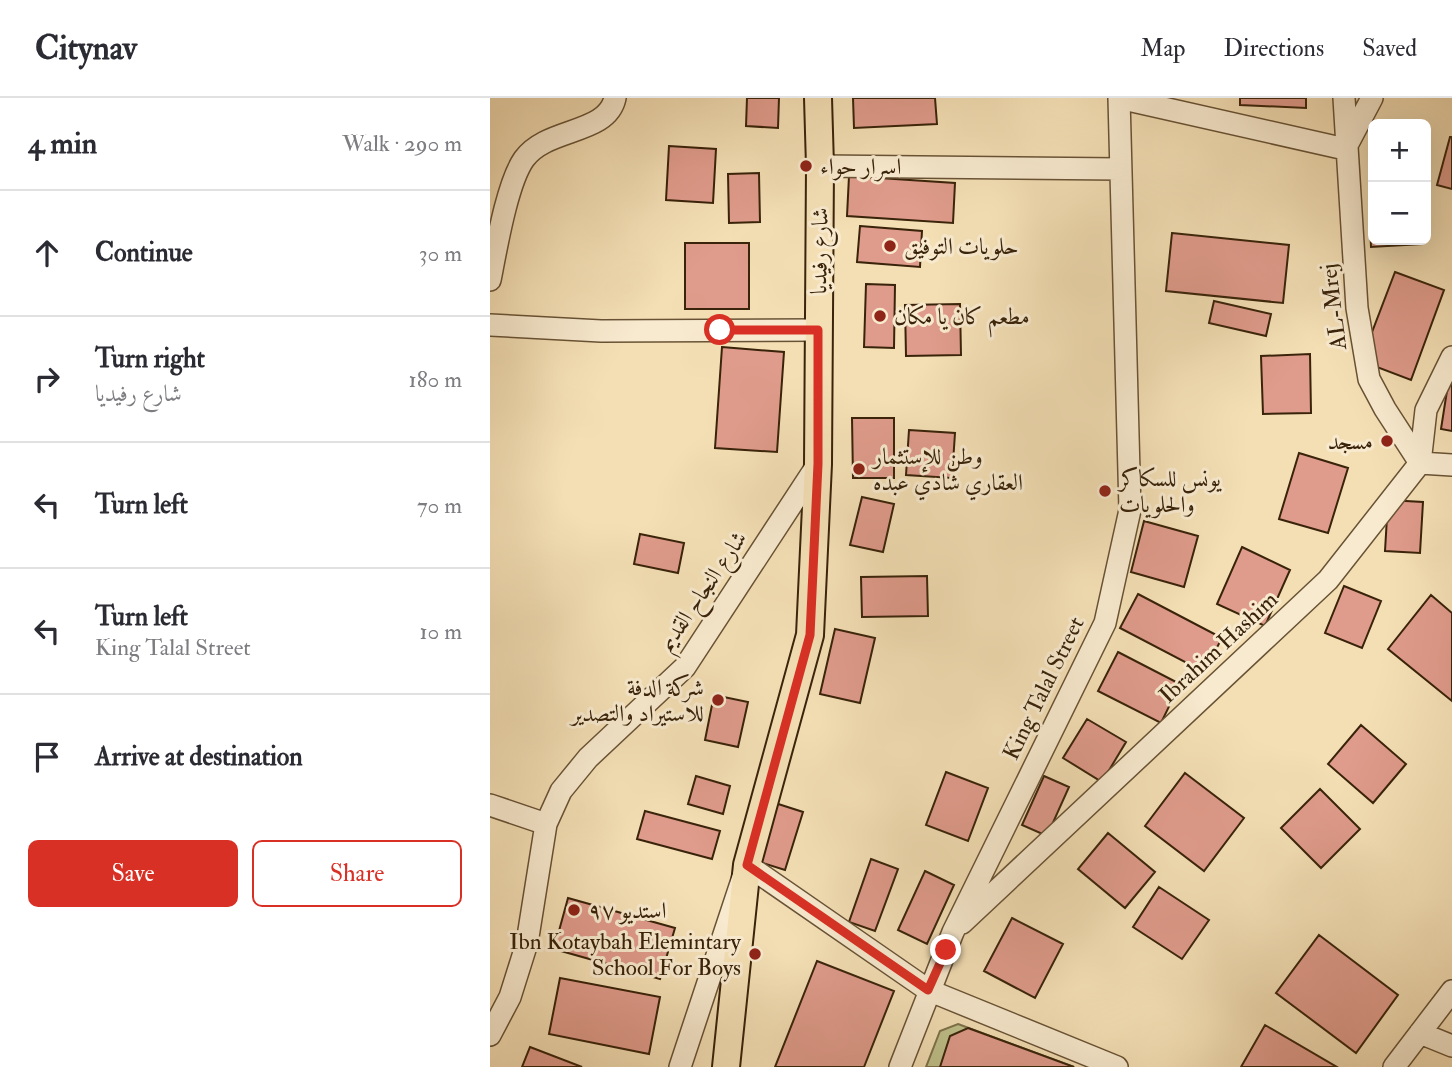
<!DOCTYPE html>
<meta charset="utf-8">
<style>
:root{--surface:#fff;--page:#f2f2f3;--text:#2b2b33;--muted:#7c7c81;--line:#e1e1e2;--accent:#d93025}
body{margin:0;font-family:"IM FELL Double Pica",Amiri,serif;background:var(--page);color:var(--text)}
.controls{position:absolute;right:21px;top:21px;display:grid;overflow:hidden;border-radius:10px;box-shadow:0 7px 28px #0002}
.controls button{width:63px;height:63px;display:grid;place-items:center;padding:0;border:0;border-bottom:2px solid var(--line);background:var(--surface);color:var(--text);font:35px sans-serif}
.stop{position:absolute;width:21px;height:21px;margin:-16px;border:5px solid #d93025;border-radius:50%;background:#fff}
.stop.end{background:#d93025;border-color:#fff;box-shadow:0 2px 7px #0008}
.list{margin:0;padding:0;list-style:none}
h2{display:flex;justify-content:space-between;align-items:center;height:91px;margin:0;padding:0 28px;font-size:30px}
h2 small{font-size:23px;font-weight:400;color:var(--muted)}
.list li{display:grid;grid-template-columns:46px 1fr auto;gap:21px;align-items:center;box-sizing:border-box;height:126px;padding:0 28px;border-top:2px solid var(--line)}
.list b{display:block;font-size:26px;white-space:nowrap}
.list p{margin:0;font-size:23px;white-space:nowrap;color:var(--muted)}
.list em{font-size:23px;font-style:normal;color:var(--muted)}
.actions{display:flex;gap:14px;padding:21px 28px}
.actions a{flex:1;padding:16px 0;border:2px solid var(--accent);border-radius:10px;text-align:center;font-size:24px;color:var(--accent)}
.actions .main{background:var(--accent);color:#fff}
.icon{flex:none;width:38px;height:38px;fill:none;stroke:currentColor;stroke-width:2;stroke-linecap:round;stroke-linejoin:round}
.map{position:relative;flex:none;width:962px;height:969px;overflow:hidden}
header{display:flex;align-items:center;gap:42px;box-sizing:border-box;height:98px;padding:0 35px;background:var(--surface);border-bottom:2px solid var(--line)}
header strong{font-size:33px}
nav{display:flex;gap:38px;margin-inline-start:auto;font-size:24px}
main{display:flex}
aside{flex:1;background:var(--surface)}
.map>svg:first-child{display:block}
.green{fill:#bfc18b;stroke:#7c724a;stroke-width:2}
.building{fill:#df9b8b;stroke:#39230a;stroke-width:2}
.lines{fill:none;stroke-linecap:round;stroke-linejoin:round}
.minor-casing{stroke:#685235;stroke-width:24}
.major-casing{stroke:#39230a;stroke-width:30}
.minor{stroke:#f8eacf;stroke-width:21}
.major{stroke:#f4dfb5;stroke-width:26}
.route{stroke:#d93025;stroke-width:9}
.poi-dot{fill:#8f2418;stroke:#f8eacf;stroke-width:2.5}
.labels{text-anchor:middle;stroke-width:6;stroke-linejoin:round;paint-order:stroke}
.poi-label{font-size:23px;fill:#39230a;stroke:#f8eacf;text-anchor:start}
.street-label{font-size:23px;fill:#39230a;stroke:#f8eacf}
</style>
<header>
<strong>Citynav</strong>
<nav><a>Map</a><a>Directions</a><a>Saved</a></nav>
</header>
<main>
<aside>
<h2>4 min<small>Walk · 290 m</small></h2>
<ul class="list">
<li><svg class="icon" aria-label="ahead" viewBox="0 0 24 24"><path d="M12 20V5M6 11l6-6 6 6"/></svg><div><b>Continue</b></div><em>30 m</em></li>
<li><svg class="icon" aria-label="right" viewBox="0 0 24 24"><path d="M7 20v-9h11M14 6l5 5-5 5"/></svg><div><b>Turn right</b><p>شارع رفيديا</p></div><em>180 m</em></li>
<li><svg class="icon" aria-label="left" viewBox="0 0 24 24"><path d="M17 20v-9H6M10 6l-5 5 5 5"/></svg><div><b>Turn left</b></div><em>70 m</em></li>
<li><svg class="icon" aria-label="left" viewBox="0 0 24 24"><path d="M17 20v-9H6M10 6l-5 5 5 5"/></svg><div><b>Turn left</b><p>King Talal Street</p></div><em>10 m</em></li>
<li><svg class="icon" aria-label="arrive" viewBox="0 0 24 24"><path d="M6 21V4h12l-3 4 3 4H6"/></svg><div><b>Arrive at destination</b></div></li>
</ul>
<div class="actions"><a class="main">Save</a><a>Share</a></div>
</aside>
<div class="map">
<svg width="962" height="969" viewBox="0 0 962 969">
<rect width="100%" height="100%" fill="#f4dfb5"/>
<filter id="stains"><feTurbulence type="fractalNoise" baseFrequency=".00286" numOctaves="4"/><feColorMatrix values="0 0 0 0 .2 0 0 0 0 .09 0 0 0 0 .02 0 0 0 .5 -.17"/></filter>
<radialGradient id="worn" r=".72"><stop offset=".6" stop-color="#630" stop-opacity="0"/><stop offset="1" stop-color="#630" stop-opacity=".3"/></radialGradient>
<path class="green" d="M468,926l116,43h-148l14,-36z"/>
<path class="building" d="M257,0h32l-1,30 -32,-2z
M363,0h82l2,26 -83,4z
M750,0h66v10l-66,-3z
M960,39h2v52l-15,-4z
M179,48l47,3 -3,54 -47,-3z
M269,75l1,49 -31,1 -1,-49z
M359,78l106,7 -2,40 -106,-7z
M879,98h4v44h48l1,4 -51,3z
M370,128l62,5 -2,36 -63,-5z
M682,135l117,12 -6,58 -117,-12z
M195,145h64v66h-64z
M905,174l49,18 -33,90 -50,-19z
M376,186l29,1 -1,63 -30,-1z
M724,203l57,13 -5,22 -57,-13z
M470,206l1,51 -55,1 -1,-51z
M232,249l62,5 -7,100 -62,-4z
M820,256l1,59 -48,1 -2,-58z
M961,267h1v66l-11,-2z
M362,320h42v60h-41z
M419,332l46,3 -3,45 -46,-3z
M809,355l49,15 -20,65 -49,-14z
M372,399l32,7 -11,48 -33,-7z
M898,402l35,2 -3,51 -35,-2z
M654,423l54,15 -14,51 -53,-15z
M150,436l44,9 -6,30 -44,-9z
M752,449l48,23 -25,56 -48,-22z
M437,478l1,40 -66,1 -1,-40z
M854,488l37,15 -19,47 -37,-15z
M648,496l84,44 -18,34 -84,-44z
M941,497l21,18v88l-64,-52z
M345,531l40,9 -15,65 -40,-9z
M628,554l62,32 -19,39 -63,-32z
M224,597l34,7 -10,45 -33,-7z
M597,621l39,23 -24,40 -39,-24z
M871,627l45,39 -33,39 -45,-39z
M456,674l42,16 -20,53 -42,-16z
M695,675l59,45 -40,53 -59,-45z
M206,678l34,10 -7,28 -35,-10z
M554,678l25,11 -22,49 -25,-11z
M830,691l40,40 -39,39 -40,-40z
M282,704l31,10 -18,58 -32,-10z
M155,713l75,20 -8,28 -75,-20z
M618,735l47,39 -30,36 -47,-39z
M381,761l27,10 -23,62 -26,-9z
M435,773l29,14 -27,59 -29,-14z
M669,789l50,33 -27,39 -49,-32z
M78,800l107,30 -15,51 -106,-30z
M522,820l51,26 -28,54 -51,-27z
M829,837l79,60 -42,58 -80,-60z
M327,863l77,30 -30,76h-89z
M70,880l100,19 -11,57 -100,-20z
M775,927l72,42h-96z
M478,930l106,39h-134l10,-31z
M40,949l52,20h-60z"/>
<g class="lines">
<g class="minor-casing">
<path id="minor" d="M854,0l13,210 12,71 16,30 35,54 32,2
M330,68l299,3
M0,182c6,-30 17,-97 34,-121 23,-32 83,-24 91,-61
M0,227l111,6 218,-1
M0,707l56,19
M472,825l366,-343 92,-117 6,-53 26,-53
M930,935l32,13
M0,937l20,-38 17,-54 19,-119 15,-33 27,-33 97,-91 133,-203
M190,969l67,-202 181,125 189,77
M410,969l53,-135 152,-309 25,-113 -11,-412 226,51 27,-51
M904,969l58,-76"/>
</g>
<g class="major-casing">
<path id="major" d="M236,969l21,-202 63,-230 8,-171 2,-298 -2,-68"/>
</g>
<use href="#minor" class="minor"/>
<use href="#major" class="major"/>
</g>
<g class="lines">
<path class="route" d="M230,232h98v134l-8,171 -63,230 181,125 18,-40"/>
</g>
<g class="poi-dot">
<circle cx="316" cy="68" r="7"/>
<circle cx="400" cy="148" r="7"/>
<circle cx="390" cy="218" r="7"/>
<circle cx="897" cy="343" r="7"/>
<circle cx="369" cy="371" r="7"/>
<circle cx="615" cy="393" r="7"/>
<circle cx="228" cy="602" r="7"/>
<circle cx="84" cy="812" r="7"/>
<circle cx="265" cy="856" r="7"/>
</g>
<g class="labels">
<g class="poi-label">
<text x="330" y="76">اسرار حواء</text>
<text x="414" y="156">حلويات التوفيق</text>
<text x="404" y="226">مطعم كان يا مكان</text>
<text x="883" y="351" text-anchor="end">مسجد</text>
<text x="383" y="366">وطن للإستثمار<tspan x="383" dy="26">العقاري شادي عبده</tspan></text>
<text x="629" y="388">يونس للسكاكر<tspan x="629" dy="26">والحلويات</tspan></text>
<text x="214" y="597" text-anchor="end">شركة الدفة<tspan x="214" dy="26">للاستيراد والتصدير</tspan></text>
<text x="98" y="820">استديو ٩٧</text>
<text x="251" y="851" text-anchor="end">Ibn Kotaybah Elemintary<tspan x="251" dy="26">School For Boys</tspan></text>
</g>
<g class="street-label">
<text transform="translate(329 153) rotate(-89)" y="8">شارع رفيديا</text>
<text transform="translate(843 209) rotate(-97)" y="8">AL-Mrej</text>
<text transform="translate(212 493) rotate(-56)" y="8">شارع النجاح القديم</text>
<text transform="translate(728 549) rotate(-43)" y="8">Ibrahim Hashim</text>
<text transform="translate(553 590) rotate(-64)" y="8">King Talal Street</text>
</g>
</g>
<rect width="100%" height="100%" filter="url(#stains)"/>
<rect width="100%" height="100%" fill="url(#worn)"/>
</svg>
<div class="controls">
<button>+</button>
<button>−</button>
</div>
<div class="stop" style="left:230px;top:232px"></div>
<div class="stop end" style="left:456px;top:852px"></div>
</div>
</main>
